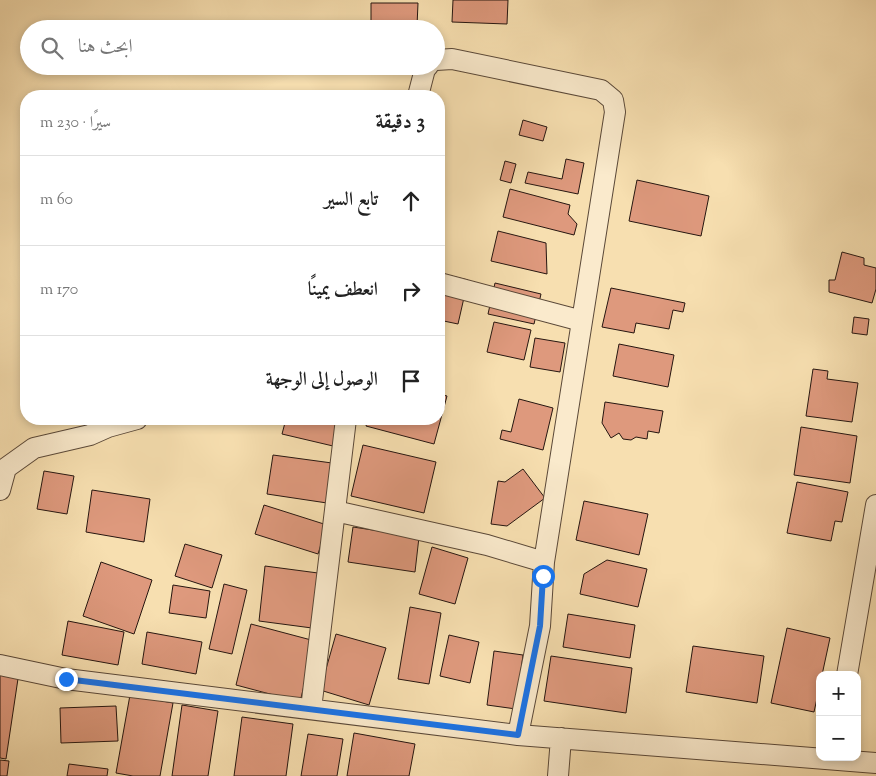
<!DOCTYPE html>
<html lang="ar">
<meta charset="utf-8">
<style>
:root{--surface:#fff;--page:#f6f6f6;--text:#222;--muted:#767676;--line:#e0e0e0}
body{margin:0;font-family:"Sorts Mill Goudy",Amiri,serif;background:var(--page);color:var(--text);direction:rtl}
.controls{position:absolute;right:15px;bottom:15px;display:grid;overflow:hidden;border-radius:10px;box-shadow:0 2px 8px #0003}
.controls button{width:45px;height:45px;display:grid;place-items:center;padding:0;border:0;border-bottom:1px solid var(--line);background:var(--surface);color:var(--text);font:25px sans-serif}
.stop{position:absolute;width:15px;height:15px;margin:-11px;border:4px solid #1a73e8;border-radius:50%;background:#fff}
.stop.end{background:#1a73e8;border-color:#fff;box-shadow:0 1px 5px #0008}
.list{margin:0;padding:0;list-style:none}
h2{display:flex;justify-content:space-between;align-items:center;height:65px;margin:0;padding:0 20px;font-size:21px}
h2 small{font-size:16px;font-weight:400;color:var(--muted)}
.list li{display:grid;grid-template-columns:32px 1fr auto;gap:15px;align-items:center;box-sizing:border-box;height:90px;padding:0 20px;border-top:1px solid var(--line)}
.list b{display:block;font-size:19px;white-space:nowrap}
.list em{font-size:16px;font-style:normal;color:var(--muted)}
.icon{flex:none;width:28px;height:28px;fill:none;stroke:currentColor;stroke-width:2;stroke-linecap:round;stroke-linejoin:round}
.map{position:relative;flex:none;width:876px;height:776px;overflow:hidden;direction:ltr}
.search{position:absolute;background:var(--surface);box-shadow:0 2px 8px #0003;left:20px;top:20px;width:425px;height:55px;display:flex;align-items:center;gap:12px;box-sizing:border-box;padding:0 18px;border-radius:28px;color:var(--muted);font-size:19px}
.panel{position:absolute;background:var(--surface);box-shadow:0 2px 8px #0003;left:20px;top:90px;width:425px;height:335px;border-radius:20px;direction:rtl}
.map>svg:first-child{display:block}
.building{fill:#de997d;stroke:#261610}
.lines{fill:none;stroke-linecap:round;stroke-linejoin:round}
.minor-casing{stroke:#5a4838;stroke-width:22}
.minor{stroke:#faeacc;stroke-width:20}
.route{stroke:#1a73e8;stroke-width:6}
</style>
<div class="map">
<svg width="876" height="776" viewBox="0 0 876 776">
<rect width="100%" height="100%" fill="#f7dfb0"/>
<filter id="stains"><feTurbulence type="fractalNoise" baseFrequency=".004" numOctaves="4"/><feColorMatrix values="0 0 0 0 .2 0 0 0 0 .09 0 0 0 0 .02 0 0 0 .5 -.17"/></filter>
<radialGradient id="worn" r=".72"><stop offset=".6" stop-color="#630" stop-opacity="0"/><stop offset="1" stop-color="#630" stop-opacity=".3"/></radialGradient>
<path class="building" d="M453,0h55l-1,24 -55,-2z
M371,3h47l-1,23h-46z
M523,120l24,7 -4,14 -24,-6z
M566,159l18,4 -6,31 -53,-11 3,-11 34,7z
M505,161l11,3 -5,19 -11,-3z
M637,180l72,16 -8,40 -72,-15z
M510,189l60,16 -2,9 9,10 -3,11 -71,-18z
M498,231l48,12 1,31 -56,-13z
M842,252l22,6v7l12,3v21l-4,14 -43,-11v-12h6z
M439,273l29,7 -10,44 -19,-4z
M495,283l46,11 -7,30 -46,-10z
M611,288l74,15 -2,9 -10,-2 -4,19 -33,-6 -2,10 -32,-6z
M854,317l15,2 -2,16 -15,-2z
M494,322l37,8 -7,30 -37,-8z
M535,338l30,5 -5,29 -30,-5z
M619,344l55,11 -6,32 -55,-11z
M813,369l15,2 -1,8 31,4 -6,39 -46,-6z
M439,394l8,2 -13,48 -68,-18 2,-7h71z
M519,399l34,9 -10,42 -43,-11 2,-9 9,2z
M605,402l58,9 -4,22 -11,-2 -1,8 -11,-2 -5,3 -8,-1 -4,-6 -8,5 -9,-15z
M286,419h54l-7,27 -51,-12z
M801,427l56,9 -7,47 -56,-8z
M363,445l73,17 -12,51 -73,-17z
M273,455l59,8 -5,40 -60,-9z
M523,469l22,29 -38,28 -16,-2 7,-43 7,1z
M44,471l30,5 -7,38 -30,-5z
M797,482l51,10 -6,30 -7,-1 -4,20 -44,-8z
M92,490l58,9 -6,43 -58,-10z
M584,501l64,13 -9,41 -63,-15z
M264,505l63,20 -9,29 -63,-20z
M353,527l66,10 -4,35 -67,-10z
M185,544l37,11 -10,33 -37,-12z
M432,547l36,11 -13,46 -36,-10z
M607,560l40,9 -9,38 -58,-13 4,-20z
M101,562l51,18 -18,54 -51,-18z
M265,566l53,7 -6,55 -53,-7z
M224,584l23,6 -15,64 -23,-5z
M173,585l37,6 -4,27 -37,-5z
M410,607l31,6 -12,71 -31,-5z
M568,614l67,11 -5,33 -67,-11z
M68,621l56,11 -6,33 -56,-10z
M251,624l64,17 -15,61 -64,-17z
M787,628l43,10 -8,37h-2v10l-6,27 -43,-9z
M147,632l55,10 -6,32 -54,-10z
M336,634l50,14 -17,57 -49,-15z
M449,635l30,7 -9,41 -30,-7z
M693,646l71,10 -7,47 -71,-11z
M494,651l29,4 -7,54 -29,-4z
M551,656l81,12 -6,45 -82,-12z
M0,670l19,2 -13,87 -6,-1z
M130,695l43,8 -13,73h-27l-17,-3z
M182,705l36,6 -10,65h-36z
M116,706l2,35 -57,2 -1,-35z
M242,717l51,7 -7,52h-52z
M354,733l61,11 -6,32h-62z
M308,734l35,5 -6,37h-36z
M0,760l9,1 -2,15h-7z
M69,764l39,5 -1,7h-40z"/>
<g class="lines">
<g class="minor-casing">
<path id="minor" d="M436,60l16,-1 149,31 12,10 2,12 -71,450 -4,64 -22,109
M418,96l7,-27 3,-3
M439,283l143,38
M0,490l6,-22 28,-20 56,-13 18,-8 29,-8
M335,511l152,34 57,17
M0,665l66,14 452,56 358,28
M847,675l29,-170
M311,709l35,-290
M558,776l3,-38"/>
</g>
<use href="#minor" class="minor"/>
</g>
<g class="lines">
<path class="route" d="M66,679l452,56 22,-109 3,-50"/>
</g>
<rect width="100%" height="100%" filter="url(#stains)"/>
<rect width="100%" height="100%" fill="url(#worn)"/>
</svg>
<div class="controls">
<button>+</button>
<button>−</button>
</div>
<div class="stop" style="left:543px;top:576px"></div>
<div class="stop end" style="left:66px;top:679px"></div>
<div class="search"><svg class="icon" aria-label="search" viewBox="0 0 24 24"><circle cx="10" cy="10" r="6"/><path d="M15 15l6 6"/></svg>ابحث هنا</div>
<section class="panel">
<h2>3 دقيقة<small>سيرًا · 230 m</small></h2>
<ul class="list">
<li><svg class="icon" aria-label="ahead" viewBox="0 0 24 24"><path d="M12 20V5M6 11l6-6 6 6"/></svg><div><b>تابع السير</b></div><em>60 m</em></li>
<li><svg class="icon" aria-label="right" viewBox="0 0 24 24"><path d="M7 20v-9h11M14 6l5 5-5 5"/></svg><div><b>انعطف يمينًا</b></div><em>170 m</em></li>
<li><svg class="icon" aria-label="arrive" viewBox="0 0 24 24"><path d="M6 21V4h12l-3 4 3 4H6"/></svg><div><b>الوصول إلى الوجهة</b></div></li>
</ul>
</section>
</div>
